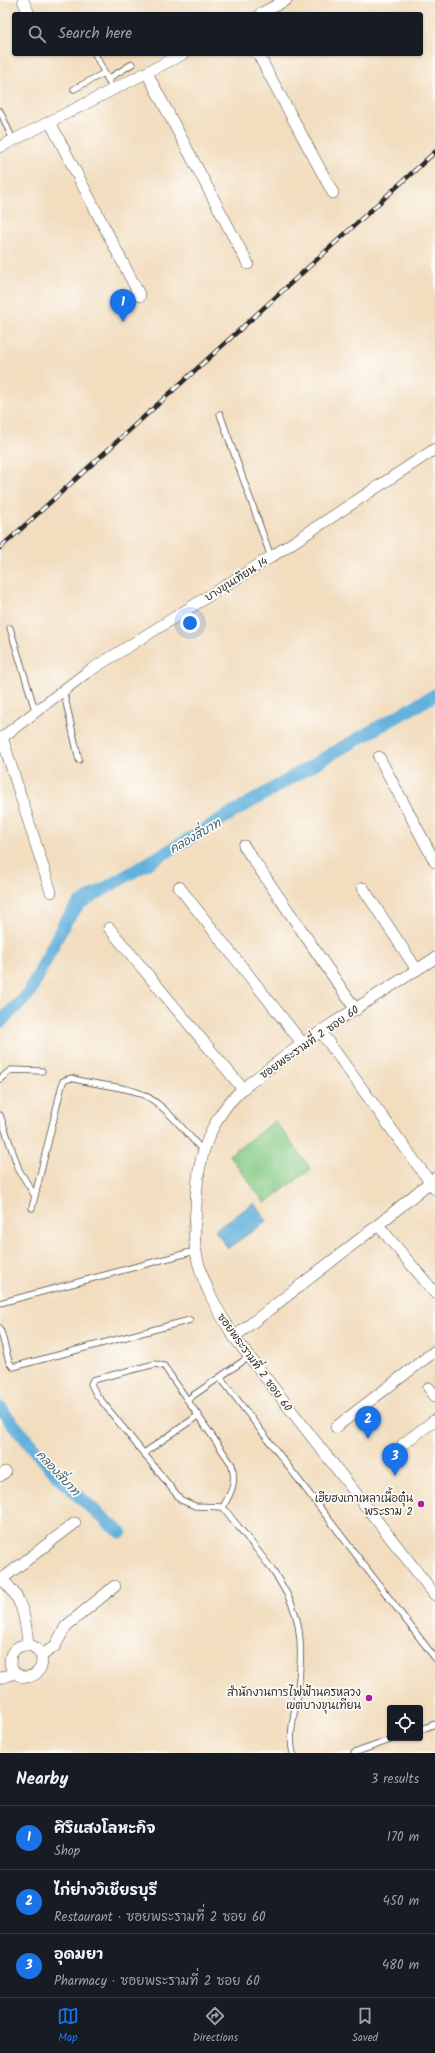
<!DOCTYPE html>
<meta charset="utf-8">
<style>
:root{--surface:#171b24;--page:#20242c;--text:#f1f3f6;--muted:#9ea1a6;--line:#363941;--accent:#1a73e8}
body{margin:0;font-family:Kalam,"Playpen Sans Thai",sans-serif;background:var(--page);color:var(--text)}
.controls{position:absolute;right:12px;bottom:12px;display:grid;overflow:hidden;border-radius:4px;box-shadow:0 1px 3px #0004}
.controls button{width:36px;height:36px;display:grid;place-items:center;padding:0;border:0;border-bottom:1px solid var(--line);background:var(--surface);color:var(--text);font:20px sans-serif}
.you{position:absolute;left:190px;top:623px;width:14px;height:14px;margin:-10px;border:3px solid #fff;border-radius:50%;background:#1a73e8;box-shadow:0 0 0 6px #1a73e833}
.badge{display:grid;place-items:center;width:26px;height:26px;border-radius:50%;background:var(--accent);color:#fff;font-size:13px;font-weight:700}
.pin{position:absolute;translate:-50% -33px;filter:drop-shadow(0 1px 2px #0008)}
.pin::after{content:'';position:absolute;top:21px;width:14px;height:12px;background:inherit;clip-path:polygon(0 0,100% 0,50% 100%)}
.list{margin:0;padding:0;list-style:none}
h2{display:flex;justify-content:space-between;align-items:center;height:52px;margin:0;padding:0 16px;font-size:17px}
h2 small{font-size:13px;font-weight:400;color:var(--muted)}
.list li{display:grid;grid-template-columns:26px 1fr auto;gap:12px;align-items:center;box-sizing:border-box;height:64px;padding:0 16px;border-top:1px solid var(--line)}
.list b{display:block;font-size:15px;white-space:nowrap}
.list p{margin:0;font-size:13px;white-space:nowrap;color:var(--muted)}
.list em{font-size:13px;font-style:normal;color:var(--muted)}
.icon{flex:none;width:22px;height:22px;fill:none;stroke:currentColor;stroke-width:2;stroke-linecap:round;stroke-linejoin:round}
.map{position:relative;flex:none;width:435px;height:1753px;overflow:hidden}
.search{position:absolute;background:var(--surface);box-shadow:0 1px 3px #0004;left:12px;right:12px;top:12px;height:44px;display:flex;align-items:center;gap:10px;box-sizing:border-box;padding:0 14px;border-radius:4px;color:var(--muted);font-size:15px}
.sheet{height:244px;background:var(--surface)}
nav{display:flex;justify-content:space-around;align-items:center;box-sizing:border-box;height:56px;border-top:1px solid var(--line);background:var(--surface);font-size:11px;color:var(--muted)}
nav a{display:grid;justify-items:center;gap:2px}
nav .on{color:var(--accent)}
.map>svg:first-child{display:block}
.green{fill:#84ca85;stroke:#587a58}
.water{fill:#62b0dc;stroke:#466e84}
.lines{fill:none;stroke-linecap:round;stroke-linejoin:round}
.canal{stroke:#62b0dc;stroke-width:13}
.service-casing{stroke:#494641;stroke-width:7}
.minor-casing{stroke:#494641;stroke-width:12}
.service{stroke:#fff;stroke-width:5.5}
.minor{stroke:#fff;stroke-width:11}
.rail-casing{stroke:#2b2b2b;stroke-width:4.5}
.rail{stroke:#fdfcf7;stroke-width:3;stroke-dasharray:9;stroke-linecap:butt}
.poi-dot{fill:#b5179e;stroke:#fdfcf7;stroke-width:1.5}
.labels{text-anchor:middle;stroke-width:3.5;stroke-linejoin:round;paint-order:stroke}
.street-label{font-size:11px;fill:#2b2b2b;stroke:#fdfcf7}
.poi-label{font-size:11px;fill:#2b2b2b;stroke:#fdfcf7;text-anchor:end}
.water-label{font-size:12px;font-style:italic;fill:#416072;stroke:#fdfcf7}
</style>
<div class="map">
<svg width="435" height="1753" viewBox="0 0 435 1753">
<rect width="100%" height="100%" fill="#fdfcf7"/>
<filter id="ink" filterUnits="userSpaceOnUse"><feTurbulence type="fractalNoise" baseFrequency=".025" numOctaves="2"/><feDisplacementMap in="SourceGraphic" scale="8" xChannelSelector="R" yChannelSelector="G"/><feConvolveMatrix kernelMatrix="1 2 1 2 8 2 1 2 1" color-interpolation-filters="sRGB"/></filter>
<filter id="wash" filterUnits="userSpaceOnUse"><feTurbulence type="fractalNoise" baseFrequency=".012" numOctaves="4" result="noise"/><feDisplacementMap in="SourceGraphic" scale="16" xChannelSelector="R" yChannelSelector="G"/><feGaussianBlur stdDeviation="0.9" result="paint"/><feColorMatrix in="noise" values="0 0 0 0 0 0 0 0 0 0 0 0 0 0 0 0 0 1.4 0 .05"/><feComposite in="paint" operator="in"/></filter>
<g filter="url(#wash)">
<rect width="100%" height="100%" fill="#f2ddbf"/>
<path class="green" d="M275,1121l36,48 -46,34 -36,-48z"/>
<path class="water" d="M254,1203l13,18 -39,27 -13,-18z"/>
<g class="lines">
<path class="canal" d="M0,1022l28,-27 37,-73 14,-18 254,-151 102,-58
M0,1408c37,45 74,90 121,124"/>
</g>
</g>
<g filter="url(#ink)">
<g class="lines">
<g class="service-casing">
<path id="service" d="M95,54l18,36
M108,79l24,-15
M74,89l30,-16
M0,111l13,29
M220,414l51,143
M10,628l25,82
M63,689l16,71
M0,1079l11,-9 31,1
M0,1115l19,55 16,26
M32,1208l31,-127 8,-3c22,7 45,7 66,14 25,8 48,40 66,59
M0,1303l195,-52
M0,1328l9,34 4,5 177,-47
M220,1377l215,281
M188,1399l61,-42
M144,1453l55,-38
M223,1507c9,-16 13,-23 9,-42l-68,-99 -9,-2 -62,16 -2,4 5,10 85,106 14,6 28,1c23,31 61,70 72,106 7,22 6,45 4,67 -1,21 -12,54 -6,73
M420,1730l15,-6
M354,1753l42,-15"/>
</g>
<g class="minor-casing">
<path id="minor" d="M23,0l6,14
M260,14l26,-14
M258,54l75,139
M147,73l101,191
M50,122l90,174
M0,147l183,-93
M2,737l49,155
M0,739l86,-66 185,-116 164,-108
M379,757l56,105
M244,846l112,164
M179,887l124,157
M363,888l54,82
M109,928l134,161
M435,958c-55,36 -112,69 -164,109 -19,14 -40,29 -52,50 -18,28 -23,60 -23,92 -1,14 -3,29 0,43 5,30 22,59 38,85l201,258
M321,1032l114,157
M378,1225l57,68
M234,1337l144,-112 57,-47
M429,1388l6,8
M336,1427l99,-76
M403,1444l32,-24
M0,1476l5,-4
M0,1578c22,17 26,41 28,67
M2,1579l73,-56
M10 1661a16 16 0 1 1 32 0a16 16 0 1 1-32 0Z
M41,1656l14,-10 11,-20 49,-40
M0,1678l15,-5"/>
</g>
<use href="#service" class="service"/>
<use href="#minor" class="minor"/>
<g class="rail-casing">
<path id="rail" d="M0,548l435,-396"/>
</g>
<use href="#rail" class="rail"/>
</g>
</g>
<g class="poi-dot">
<circle cx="421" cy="1504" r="4"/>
<circle cx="369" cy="1698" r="4"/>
</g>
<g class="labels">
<g class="street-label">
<text transform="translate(236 579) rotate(-32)" y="4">บางขุนเทียน 14</text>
<text transform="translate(309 1042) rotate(-35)" y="4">ซอยพระรามที่ 2 ซอย 60</text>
<text transform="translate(255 1362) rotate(54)" y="4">ซอยพระรามที่ 2 ซอย 60</text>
</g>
<g class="poi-label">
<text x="413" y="1502">เฮียฮงเกาเหลาเนื้อตุ๋น<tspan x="413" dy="13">พระราม 2</tspan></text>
<text x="361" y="1696">สำนักงานการไฟฟ้านครหลวง<tspan x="361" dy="13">เขตบางขุนเทียน</tspan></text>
</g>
<g class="water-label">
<text transform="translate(195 836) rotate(-30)" y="4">คลองสี่บาท</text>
<text transform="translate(58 1473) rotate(47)" y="4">คลองสี่บาท</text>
</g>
</g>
</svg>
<div class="controls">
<button><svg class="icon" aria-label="locate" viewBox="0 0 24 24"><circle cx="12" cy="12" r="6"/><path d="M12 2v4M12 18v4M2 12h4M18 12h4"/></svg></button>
</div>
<div class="you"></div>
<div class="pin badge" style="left:123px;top:322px">1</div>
<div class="pin badge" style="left:368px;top:1439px">2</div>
<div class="pin badge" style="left:395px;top:1476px">3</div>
<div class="search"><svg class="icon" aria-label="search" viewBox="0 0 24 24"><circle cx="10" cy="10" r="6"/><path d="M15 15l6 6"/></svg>Search here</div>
</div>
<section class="sheet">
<h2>Nearby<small>3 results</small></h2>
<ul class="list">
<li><span class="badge">1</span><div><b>ศิริแสงโลหะกิจ</b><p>Shop</p></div><em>170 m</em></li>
<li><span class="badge">2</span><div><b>ไก่ย่างวิเชียรบุรี</b><p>Restaurant · ซอยพระรามที่ 2 ซอย 60</p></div><em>450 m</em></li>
<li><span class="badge">3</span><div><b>อุดมยา</b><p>Pharmacy · ซอยพระรามที่ 2 ซอย 60</p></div><em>480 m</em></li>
</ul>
</section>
<nav>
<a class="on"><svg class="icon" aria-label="map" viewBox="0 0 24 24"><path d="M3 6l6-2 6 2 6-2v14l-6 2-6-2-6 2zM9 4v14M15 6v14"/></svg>Map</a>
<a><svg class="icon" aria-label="directions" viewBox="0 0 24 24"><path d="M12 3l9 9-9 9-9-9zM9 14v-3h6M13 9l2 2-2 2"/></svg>Directions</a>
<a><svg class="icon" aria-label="saved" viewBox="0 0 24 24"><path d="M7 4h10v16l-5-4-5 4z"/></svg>Saved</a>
</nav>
